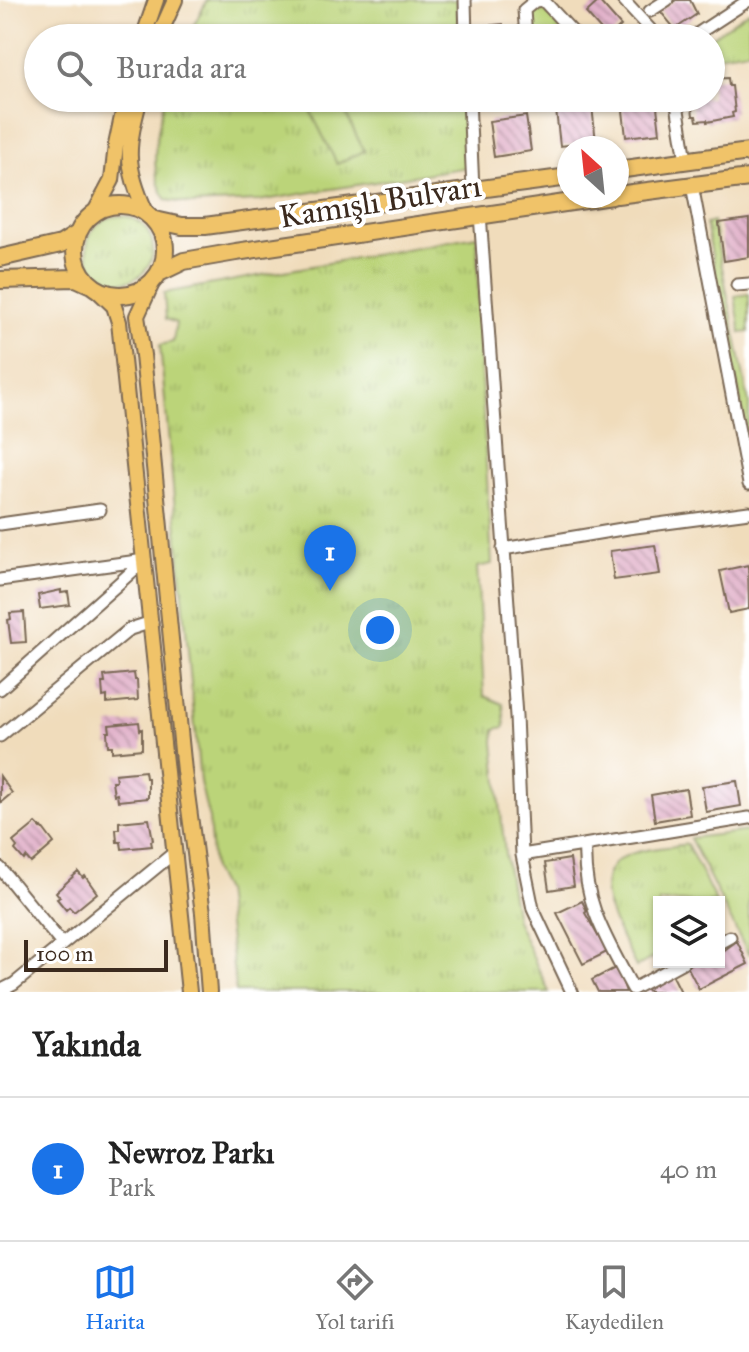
<!DOCTYPE html>
<html lang="tr">
<meta charset="utf-8">
<style>
:root{--surface:#fff;--page:#f2f2f2;--text:#222;--muted:#767676;--line:#e0e0e0;--accent:#1a73e8}
body{margin:0;font-family:"IM FELL Great Primer",serif;background:var(--page);color:var(--text)}
.controls{position:absolute;right:24px;bottom:24px;display:grid;overflow:hidden;border-radius:0px;box-shadow:0 2px 6px #0004}
.controls button{width:72px;height:72px;display:grid;place-items:center;padding:0;border:0;border-bottom:2px solid var(--line);background:var(--surface);color:var(--text);font:40px sans-serif}
.compass{position:absolute;left:557px;top:136px;width:72px;height:72px;border-radius:50%;background:var(--surface);box-shadow:0 2px 6px #0004;rotate:333deg}
.scale{position:absolute;left:24px;bottom:20px;width:144px;box-sizing:border-box;padding-left:8px;border:4px solid #3b2a1e;border-top:0;font-size:22px;line-height:28px;white-space:nowrap;color:#3b2a1e;-webkit-text-stroke:6px #fff;paint-order:stroke}
.you{position:absolute;left:380px;top:630px;width:28px;height:28px;margin:-20px;border:6px solid #fff;border-radius:50%;background:#1a73e8;box-shadow:0 0 0 12px #1a73e833}
.badge{display:grid;place-items:center;width:52px;height:52px;border-radius:50%;background:var(--accent);color:#fff;font-size:26px;font-weight:700}
.pin{position:absolute;translate:-50% -66px;filter:drop-shadow(0 2px 4px #0008)}
.pin::after{content:'';position:absolute;top:42px;width:28px;height:24px;background:inherit;clip-path:polygon(0 0,100% 0,50% 100%)}
.list{margin:0;padding:0;list-style:none}
h2{display:flex;justify-content:space-between;align-items:center;height:104px;margin:0;padding:0 32px;font-size:34px}
h2 small{font-size:26px;font-weight:400;color:var(--muted)}
.list li{display:grid;grid-template-columns:52px 1fr auto;gap:24px;align-items:center;box-sizing:border-box;height:144px;padding:0 32px;border-top:2px solid var(--line)}
.list b{display:block;font-size:30px;white-space:nowrap}
.list p{margin:0;font-size:26px;white-space:nowrap;color:var(--muted)}
.list em{font-size:26px;font-style:normal;color:var(--muted)}
.icon{flex:none;width:44px;height:44px;fill:none;stroke:currentColor;stroke-width:2;stroke-linecap:round;stroke-linejoin:round}
.map{position:relative;flex:none;width:749px;height:992px;overflow:hidden}
.search{position:absolute;background:var(--surface);box-shadow:0 2px 6px #0004;left:24px;right:24px;top:24px;height:88px;display:flex;align-items:center;gap:20px;box-sizing:border-box;padding:0 28px;border-radius:44px;color:var(--muted);font-size:30px}
.sheet{height:248px;background:var(--surface)}
nav{display:flex;justify-content:space-around;align-items:center;box-sizing:border-box;height:112px;border-top:2px solid var(--line);background:var(--surface);font-size:22px;color:var(--muted)}
nav a{display:grid;justify-items:center;gap:4px}
nav .on{color:var(--accent)}
.map>svg:first-child{display:block}
.grass{fill:url(#grass-tufts);stroke:#7b7f4c;stroke-width:2}
.pitch{fill:#bbd479;stroke:#7b7f4c;stroke-width:2}
.building{fill:url(#building-back-hatch)}
.lines{fill:none;stroke-linecap:round;stroke-linejoin:round}
.minor-casing{stroke:#7a6855;stroke-width:15}
.major-casing{stroke:#7a6855;stroke-width:18}
.highway-casing{stroke:#7a6855;stroke-width:20}
.minor{stroke:#fff;stroke-width:11}
.major{stroke:#f0c369;stroke-width:14}
.highway{stroke:#f0c369;stroke-width:16}
.labels{text-anchor:middle;stroke-width:8;stroke-linejoin:round;paint-order:stroke}
.street-label{font-size:32px;fill:#3b2a1e;stroke:#fff}
</style>
<div class="map">
<svg width="749" height="992" viewBox="0 0 749 992">
<defs>
<pattern id="grass-tufts" width="24" height="20" patternUnits="userSpaceOnUse" patternTransform="scale(2)"><rect width="24" height="20" fill="#bbd479"/><path d="M3 7l-1-3M5 7V3M7 7l1-3M15 17l-1-3M17 17v-4M19 17l1-3" fill="none" stroke="#a2b668"/></pattern>
<pattern id="building-back-hatch" width="6" height="6" patternUnits="userSpaceOnUse" patternTransform="scale(2)"><rect width="6" height="6" fill="#e1b0c9"/><path d="M-1 5l2 2M0 0l6 6M5-1l2 2" fill="none" stroke="#b88fa3"/></pattern>
</defs>
<rect width="100%" height="100%" fill="#fff"/>
<filter id="ink" filterUnits="userSpaceOnUse"><feTurbulence type="fractalNoise" baseFrequency=".0125" numOctaves="2"/><feDisplacementMap in="SourceGraphic" scale="16" xChannelSelector="R" yChannelSelector="G"/><feConvolveMatrix kernelMatrix="1 2 1 2 8 2 1 2 1" color-interpolation-filters="sRGB"/></filter>
<filter id="wash" filterUnits="userSpaceOnUse"><feTurbulence type="fractalNoise" baseFrequency=".006" numOctaves="4" result="noise"/><feDisplacementMap in="SourceGraphic" scale="32" xChannelSelector="R" yChannelSelector="G"/><feGaussianBlur stdDeviation="1.8" result="paint"/><feColorMatrix in="noise" values="0 0 0 0 0 0 0 0 0 0 0 0 0 0 0 0 0 1.4 0 .05"/><feComposite in="paint" operator="in"/></filter>
<g filter="url(#wash)">
<rect width="100%" height="100%" fill="#f0dcbb"/>
<path class="grass" d="M207,0h250l2,38h-272z
M541,6l28,32h-37l-1,-24z
M749,11v39l-38,6 -1,-18z
M165,98h298l5,69 -210,34 -67,3 -24,-4c-21,-29 -9,-71 -2,-102z
M87 249a33 33 0 1 1 66 0a33 33 0 1 1-66 0Z
M713,222l36,181v41l-43,-220z
M477,236l3,125 12,203 -15,3 7,129 19,8 2,23 -10,2 -1,13 11,112 11,66 33,72h-313l-12,-101 -11,-21 -4,-51 -9,-37 -40,-437 13,-3 3,-19 -10,-4 -2,-26z
M749,831v125l-59,-118z
M687,844l29,58h-57v52l-23,13c-16,-35 -61,-99 1,-115 16,-4 34,-5 50,-8z"/>
<path class="pitch" d="M330,98h8l26,53 -27,13 -28,-56z
M749,294v38l-8,1 -6,-37z"/>
<g id="blocks">
<path class="building" d="M676,0h14l7,14 -22,15 -15,-18z
M599,1l22,25 -13,12 -22,-25z
M503,24l1,14h-19l-1,-12z
M728,78l1,8h3l3,26 -3,1 1,4 -26,5v-2l-10,1 -1,-5h-3l-2,-18h20v-19z
M656,98l4,35 -34,4 -4,-35z
M592,106l4,36 -36,4 -4,-36z
M526,116l5,35 -37,6 -5,-36z
M749,219v38l-25,4 -5,-38z
M655,545l5,29 -46,6 -4,-29z
M748,565l1,44 -20,4 -9,-42z
M61,590v3l7,-1 2,13 -30,4 -2,-14z
M24,612l2,30 -15,1 -3,-23 3,-1 -1,-6z
M134,673l1,7h2l1,20 -31,3v-7l-4,1 -1,-14h3l-1,-7z
M139,722l1,8 2,-1v20l-30,3v-6h-4l-1,-14h3l-1,-7z
M145,771l1,7h2v20l-30,3 -1,-7 -3,1 -2,-14h4l-1,-7z
M0,776l12,17 -12,10z
M737,781l4,25 -35,6 -4,-26z
M686,789l4,26 -35,6 -4,-26z
M149,819l4,21 -2,1 1,5 -30,3 -1,-7h-4l-1,-13h3v-7z
M36,823l5,5 1,-1 12,16 -23,20 -5,-6 -2,3 -9,-10 2,-3 -4,-5z
M570,859l4,27 -25,4 -4,-27z
M78,872l5,6 2,-2 12,17 -23,19 -5,-5 -3,3 -9,-11 3,-2 -4,-5z
M582,901l5,10 -2,2 22,39 -24,12 -26,-51z
M737,941l11,23 -49,25 -12,-23 7,-4h25v-8z
M617,967l9,25h-28l-6,-12z
M672,974l9,18h-32l-2,-3z"/>
</g>
</g>
<g filter="url(#ink)">
<use href="#blocks" fill-opacity="0" stroke="#7a6855" stroke-width="2"/>
<g class="lines">
<g class="minor-casing">
<path id="minor" d="M465,0l1,38
M623,0l35,38
M650,11l17,-11
M526,38l-2,-28 11,-9 8,-1 35,38
M691,38l58,-38
M469,98l4,92
M676,98l10,62
M692,185l57,299
M480,214l36,502 6,139 11,54 39,83
M737,285l12,-1
M0,524l100,-14
M503,549l125,-21 121,-16
M0,580l145,-20
M0,689l145,-129
M0,736l130,-107 22,-7
M585,845c-3,57 22,95 48,144l50,-27
M522,855l227,-37
M0,868l62,76
M719,943l11,-6
M0,991l14,-7 161,-132"/>
</g>
<g class="major-casing">
<path id="major" d="M143,38l13,-38
M158,38l17,-38
M140,98c-13,49 -16,67 6,114
M95,212l17,-32 4,-35 10,-47
M153,281l-16,35 6,39 41,416 19,142 6,79
M93,286l21,20 5,16 70,670"/>
</g>
<g class="highway-casing">
<path id="highway" d="M617,170l132,-18
M617,195l132,-17
M75 250a45 45 0 1 1 90 0a45 45 0 1 1-90 0Z
M155,220l27,6h23l364,-49
M0,258l61,-14 16,-10
M159,273l25,-12 52,-9 376,-56
M0,280l76,-2 13,6"/>
</g>
<use href="#minor" class="minor"/>
<use href="#major" class="major"/>
<use href="#highway" class="highway"/>
</g>
</g>
<g class="labels">
<g class="street-label">
<text transform="translate(380 201) rotate(-9)" y="11">Kamışlı Bulvarı</text>
</g>
</g>
</svg>
<div class="controls">
<button><svg class="icon" aria-label="layers" viewBox="0 0 24 24"><path d="M12 4l9 5-9 5-9-5zM3 14l9 5 9-5"/></svg></button>
</div>
<svg class="compass" viewBox="-18 -18 36 36"><path d="M0-13l5 13h-10z" fill="#e53935"/><path d="M0 13l5-13h-10z" fill="#767676"/></svg>
<div class="scale">100 m</div>
<div class="you"></div>
<div class="pin badge" style="left:330px;top:591px">1</div>
<div class="search"><svg class="icon" aria-label="search" viewBox="0 0 24 24"><circle cx="10" cy="10" r="6"/><path d="M15 15l6 6"/></svg>Burada ara</div>
</div>
<section class="sheet">
<h2>Yakında<small></small></h2>
<ul class="list">
<li><span class="badge">1</span><div><b>Newroz Parkı</b><p>Park</p></div><em>40 m</em></li>
</ul>
</section>
<nav>
<a class="on"><svg class="icon" aria-label="map" viewBox="0 0 24 24"><path d="M3 6l6-2 6 2 6-2v14l-6 2-6-2-6 2zM9 4v14M15 6v14"/></svg>Harita</a>
<a><svg class="icon" aria-label="directions" viewBox="0 0 24 24"><path d="M12 3l9 9-9 9-9-9zM9 14v-3h6M13 9l2 2-2 2"/></svg>Yol tarifi</a>
<a><svg class="icon" aria-label="saved" viewBox="0 0 24 24"><path d="M7 4h10v16l-5-4-5 4z"/></svg>Kaydedilen</a>
</nav>
